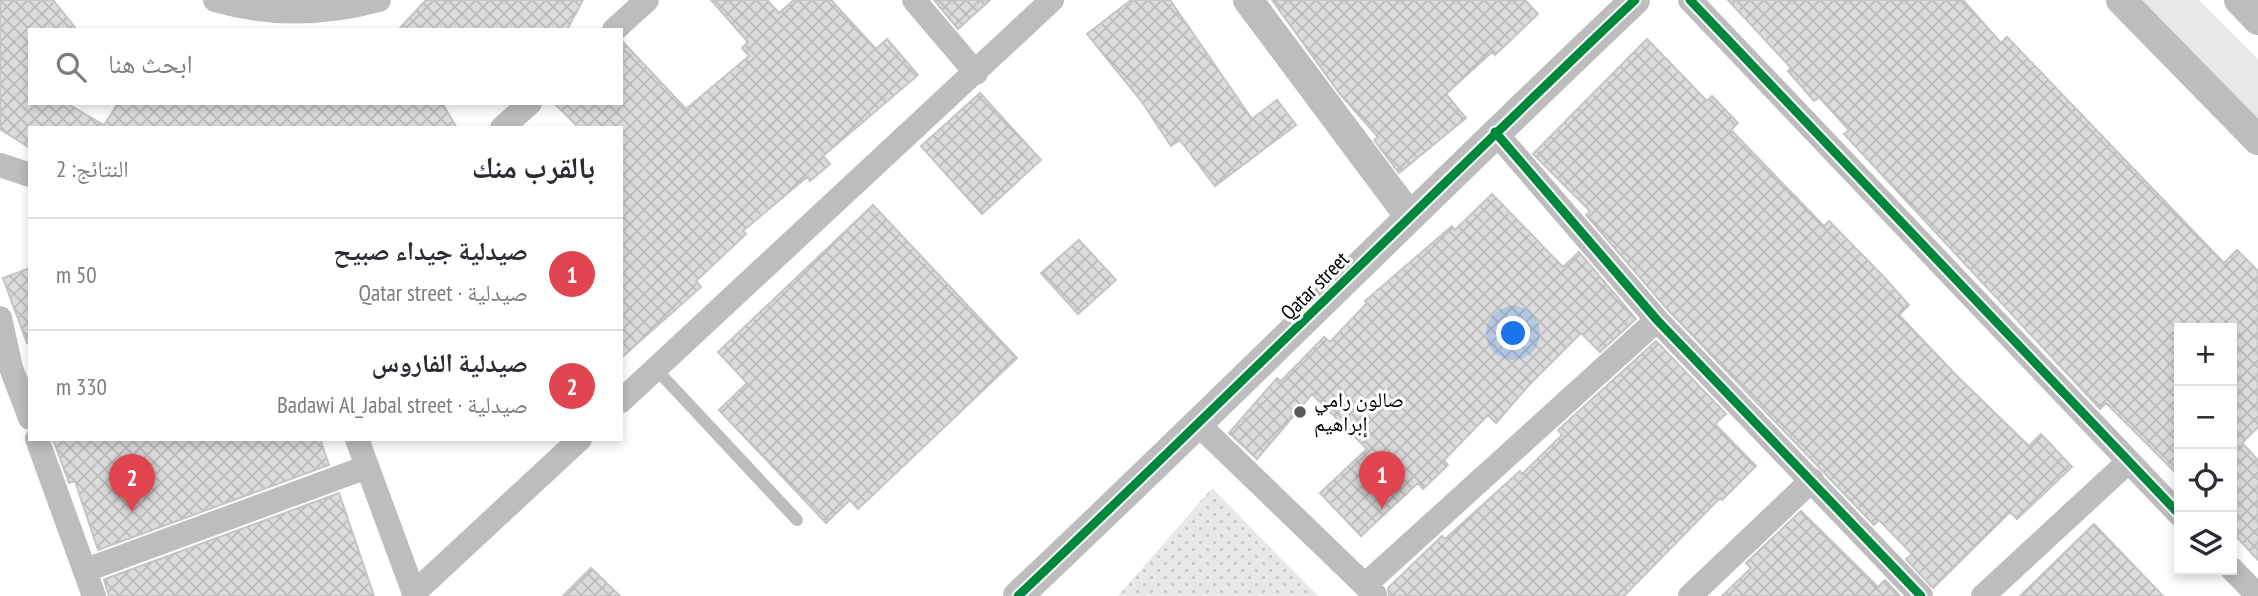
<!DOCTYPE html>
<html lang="ar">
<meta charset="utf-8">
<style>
:root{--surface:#fff;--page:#f2f2f3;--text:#2b2b33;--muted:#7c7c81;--line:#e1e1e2;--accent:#b45309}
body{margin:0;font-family:"PT Sans Narrow","Noto Naskh Arabic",sans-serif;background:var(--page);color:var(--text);direction:rtl}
.controls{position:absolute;right:21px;bottom:21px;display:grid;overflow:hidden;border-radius:0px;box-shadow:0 4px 10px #0003}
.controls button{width:63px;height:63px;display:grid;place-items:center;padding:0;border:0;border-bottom:2px solid var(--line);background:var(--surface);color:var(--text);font:35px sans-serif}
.you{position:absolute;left:1514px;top:334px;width:24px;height:24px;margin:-18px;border:5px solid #fff;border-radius:50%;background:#1a73e8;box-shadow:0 0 0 10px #1a73e833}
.badge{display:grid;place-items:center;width:46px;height:46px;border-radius:50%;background:var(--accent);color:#fff;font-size:23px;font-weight:700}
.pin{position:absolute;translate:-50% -58px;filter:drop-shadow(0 2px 4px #0008)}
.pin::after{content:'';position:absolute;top:37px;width:24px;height:21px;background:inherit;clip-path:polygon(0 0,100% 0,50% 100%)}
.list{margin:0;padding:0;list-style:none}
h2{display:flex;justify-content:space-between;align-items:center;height:91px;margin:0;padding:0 28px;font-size:30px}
h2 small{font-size:23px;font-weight:400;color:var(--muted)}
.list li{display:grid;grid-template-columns:46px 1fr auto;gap:21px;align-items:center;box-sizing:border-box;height:112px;padding:0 28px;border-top:2px solid var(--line)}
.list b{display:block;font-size:26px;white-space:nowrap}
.list p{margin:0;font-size:23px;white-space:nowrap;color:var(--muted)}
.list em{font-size:23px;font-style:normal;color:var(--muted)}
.icon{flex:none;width:38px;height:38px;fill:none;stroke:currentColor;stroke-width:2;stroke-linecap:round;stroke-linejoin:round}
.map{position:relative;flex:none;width:2258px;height:596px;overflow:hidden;direction:ltr}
.search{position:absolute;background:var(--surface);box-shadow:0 4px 10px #0003;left:28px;top:28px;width:595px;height:77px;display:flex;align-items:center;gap:18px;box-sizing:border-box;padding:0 24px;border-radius:0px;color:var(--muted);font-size:26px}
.panel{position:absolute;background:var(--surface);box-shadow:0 4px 10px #0003;left:28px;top:126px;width:595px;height:315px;border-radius:0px;direction:rtl}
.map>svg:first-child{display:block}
.green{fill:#e8e8e8}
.park{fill:url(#park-dots)}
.building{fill:url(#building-cross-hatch);stroke:#c4c4c4;stroke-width:2}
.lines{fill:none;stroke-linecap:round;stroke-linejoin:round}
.service{stroke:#bdbdbd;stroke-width:12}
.minor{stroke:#bdbdbd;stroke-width:24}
.tertiary{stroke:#bdbdbd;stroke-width:30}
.cycleway-casing{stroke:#fff;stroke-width:13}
.cycleway{stroke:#00873e;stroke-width:9}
.poi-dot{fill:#595959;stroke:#fff;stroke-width:2.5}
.labels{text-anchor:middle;stroke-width:6;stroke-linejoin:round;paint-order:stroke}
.street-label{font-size:21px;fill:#000;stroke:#fff}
.poi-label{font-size:21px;fill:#000;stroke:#fff;text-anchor:start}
</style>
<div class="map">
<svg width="2258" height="596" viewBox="0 0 2258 596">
<defs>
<pattern id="park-dots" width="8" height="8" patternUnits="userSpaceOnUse" patternTransform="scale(1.75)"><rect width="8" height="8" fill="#e8e8e8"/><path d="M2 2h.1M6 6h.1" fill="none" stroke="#c5c5c5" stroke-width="1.8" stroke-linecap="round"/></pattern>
<pattern id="building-cross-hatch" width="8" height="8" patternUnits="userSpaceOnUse" patternTransform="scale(1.75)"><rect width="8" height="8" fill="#dcdcdc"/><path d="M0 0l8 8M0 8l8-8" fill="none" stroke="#bbb"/></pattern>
</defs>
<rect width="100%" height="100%" fill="#fff"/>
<path class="green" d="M2139,0h60l59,59v66z"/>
<path class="park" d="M1212,488l106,108h-200z"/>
<path class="building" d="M0,0h53l24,30h-47v73h36l38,22 14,-22h324l15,25h-427v20l-30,-19z
M426,0h157l-16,30h-169z
M711,0h56l12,13 15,-13h37l45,49 11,-10 31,36 -95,81 7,8 -20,17 -3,-4 -64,54 3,3 -50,47 5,6 -80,71v-230h-42l-25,-25h67l2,-61 63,67 63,-53 -7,-8 6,-6z
M934,0h56l-32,29z
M1131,0h39l82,119 25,-19 19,25 -81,61 -35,-46 -9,6 -29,-44 -55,-68z
M1272,0h253l13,14 -43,41 -3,-3 -46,42 20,24 -67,55 -25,-33 4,-3 -38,-43z
M1728,0h235l38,43 6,-6 217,226 13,-13 21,21v156l-16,16 16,17v100l-26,-28v-204h-53v148l-73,-73 -6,6 -256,-275 5,-4 -30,-33 -5,4 -26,-30 3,-3z
M1647,39l60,62 5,-5 26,27 -7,7 58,60 35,36 5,-5 54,55 26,29 -10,10 58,61 72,70 12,-12 31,33 -55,52 -7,-7 -77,76 -27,-29 6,-5 -33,-34 -5,5 -206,-215 -82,-95 4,-4 -57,-57z
M980,93l61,67 -59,54 -61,-68z
M1492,194l71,73 16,-15 57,67 -36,33 -19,-19 -52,52 -33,38 -8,-8 -44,45 4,5 -25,24 -5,-6 -57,53 -41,-43 47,-44 -55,-55 -55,65 -28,-26 48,-55 4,3 43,-44 6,5 37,-39 -2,-2 87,-75 3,4z
M873,205l144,153 -159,151 -8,-9 -24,23 -107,-113 28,-27 -29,-31z
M1079,240l37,40 -38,34 -37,-41z
M30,268v74l-3,1 -24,-65z
M1656,341l70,73 -11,10 41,42 -34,34 -2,-2 -96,98h-235l-1,-8 54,-52 3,3 75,-68 2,3 40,-39 -4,-5z
M53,439h267l9,26 -231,85 -23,-69 -6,2z
M339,493l35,103h-265l-5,-16 4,-2z
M1801,511l77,76 7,-7 15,16h-178l29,-28 -5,-5z
M2094,524l69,72h-143z
M591,568l29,28h-57z"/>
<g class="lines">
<path class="service" d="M656,369l141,151"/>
<path class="minor" d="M215,0c55,16 109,15 164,0
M914,0l62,73
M1690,0l489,514
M614,30l33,-30
M502,128l28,-25
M1495,132l162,188 264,276
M0,165l30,10
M0,318l11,50 19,50
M621,401l431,-401
M1199,425l176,170
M37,439l57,157
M357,439l58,157
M2232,569l26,27
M86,570l281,-103
M1365,585l292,-265
M414,593l166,-154
M1690,596l122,-116
M1983,596l145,-134"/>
<path class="tertiary" d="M1248,0l162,217
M2121,0l137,140
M2239,0l19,20
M1018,596c208,-196 409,-399 617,-596"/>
<g class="cycleway-casing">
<path id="cycleway" d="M1690,0l489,514
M1495,132l162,188 264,276
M1018,596c208,-196 409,-399 617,-596"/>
</g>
<use href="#cycleway" class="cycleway"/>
</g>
<circle class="poi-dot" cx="1300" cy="412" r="7"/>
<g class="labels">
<g class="street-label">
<text transform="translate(1315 286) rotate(-45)" y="7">Qatar street</text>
</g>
<g class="poi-label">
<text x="1314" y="407">صالون رامي<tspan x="1314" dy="24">إبراهيم</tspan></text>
</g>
</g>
</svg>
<div class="controls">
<button>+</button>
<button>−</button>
<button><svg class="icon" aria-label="locate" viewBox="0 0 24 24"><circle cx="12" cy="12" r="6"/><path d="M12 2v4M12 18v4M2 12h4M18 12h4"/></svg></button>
<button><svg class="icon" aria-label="layers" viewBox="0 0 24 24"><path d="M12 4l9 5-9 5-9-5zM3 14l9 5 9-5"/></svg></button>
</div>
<div class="you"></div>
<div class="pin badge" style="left:1382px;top:509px;background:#e0444e">1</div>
<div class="pin badge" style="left:132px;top:512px;background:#e0444e">2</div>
<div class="search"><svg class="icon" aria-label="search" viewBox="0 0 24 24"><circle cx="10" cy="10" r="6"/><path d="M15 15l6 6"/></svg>ابحث هنا</div>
<section class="panel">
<h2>بالقرب منك<small>النتائج: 2</small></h2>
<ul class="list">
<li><span class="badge" style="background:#e0444e">1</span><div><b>صيدلية جيداء صبيح</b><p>صيدلية · Qatar street</p></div><em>50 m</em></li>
<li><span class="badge" style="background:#e0444e">2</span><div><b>صيدلية الفاروس</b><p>صيدلية · Badawi Al_Jabal street</p></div><em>330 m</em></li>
</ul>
</section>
</div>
